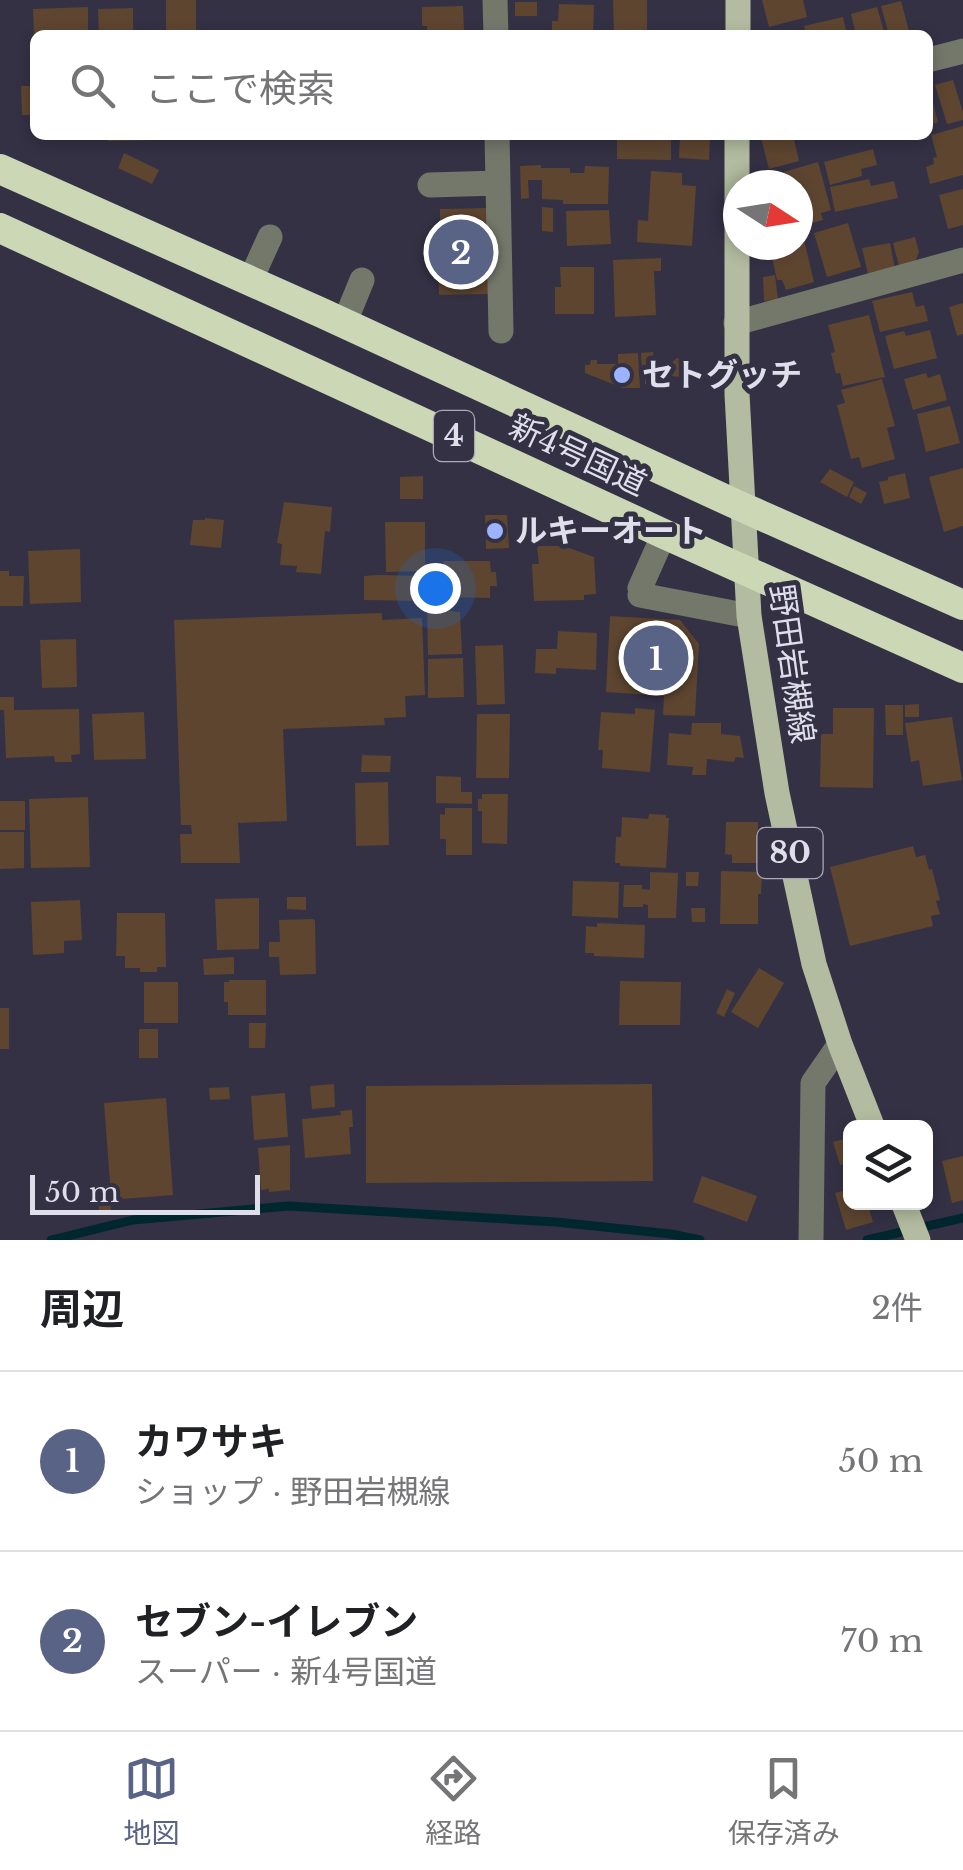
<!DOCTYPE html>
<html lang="ja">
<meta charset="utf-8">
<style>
:root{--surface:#fff;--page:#f6f6f6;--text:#202124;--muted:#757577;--line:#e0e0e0;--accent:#586386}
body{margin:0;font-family:"Libre Baskerville","Noto Sans JP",serif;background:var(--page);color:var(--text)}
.controls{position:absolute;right:30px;bottom:30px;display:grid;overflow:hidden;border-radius:15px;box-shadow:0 5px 15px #0003}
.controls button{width:90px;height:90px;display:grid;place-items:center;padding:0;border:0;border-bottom:2px solid var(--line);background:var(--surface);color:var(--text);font:50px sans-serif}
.compass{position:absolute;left:723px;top:170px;width:90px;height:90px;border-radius:50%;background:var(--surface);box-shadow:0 5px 15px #0003;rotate:102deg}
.scale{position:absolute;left:30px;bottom:25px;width:230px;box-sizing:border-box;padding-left:10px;border:5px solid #dfdeeb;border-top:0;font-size:28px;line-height:35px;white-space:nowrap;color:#dfdeeb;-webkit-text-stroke:8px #343145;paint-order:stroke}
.you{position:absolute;left:435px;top:588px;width:35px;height:35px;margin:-25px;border:8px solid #fff;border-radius:50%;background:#1a73e8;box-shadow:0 0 0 15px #1a73e833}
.badge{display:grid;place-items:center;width:65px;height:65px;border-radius:50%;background:var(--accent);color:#fff;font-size:32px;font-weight:700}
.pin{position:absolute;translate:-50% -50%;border:5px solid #fff;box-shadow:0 2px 10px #0006}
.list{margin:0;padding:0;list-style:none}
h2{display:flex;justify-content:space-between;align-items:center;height:130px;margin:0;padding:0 40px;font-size:42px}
h2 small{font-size:32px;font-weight:400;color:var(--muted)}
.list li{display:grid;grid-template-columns:65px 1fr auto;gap:30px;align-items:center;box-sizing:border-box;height:180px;padding:0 40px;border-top:2px solid var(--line)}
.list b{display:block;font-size:38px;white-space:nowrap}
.list p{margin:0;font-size:32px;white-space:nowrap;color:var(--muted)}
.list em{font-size:32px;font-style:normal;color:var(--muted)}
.icon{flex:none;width:55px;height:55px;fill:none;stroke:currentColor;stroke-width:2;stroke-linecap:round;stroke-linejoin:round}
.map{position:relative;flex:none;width:963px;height:1240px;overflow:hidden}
.search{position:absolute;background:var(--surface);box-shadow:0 5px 15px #0003;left:30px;right:30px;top:30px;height:110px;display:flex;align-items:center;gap:25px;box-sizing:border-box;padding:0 35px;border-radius:15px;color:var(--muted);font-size:38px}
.sheet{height:490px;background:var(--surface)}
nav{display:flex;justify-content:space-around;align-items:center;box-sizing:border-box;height:140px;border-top:2px solid var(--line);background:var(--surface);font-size:28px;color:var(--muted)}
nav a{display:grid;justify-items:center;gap:5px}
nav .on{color:var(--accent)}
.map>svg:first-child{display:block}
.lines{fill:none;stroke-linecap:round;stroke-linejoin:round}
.stream{stroke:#00262e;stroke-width:9}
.building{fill:#5d4530}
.minor{stroke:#74786b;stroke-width:25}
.major{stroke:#b3bca0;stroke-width:25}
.highway{stroke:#ccd7b6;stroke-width:30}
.poi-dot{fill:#9cb4fd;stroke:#343145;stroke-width:4}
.labels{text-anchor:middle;stroke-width:10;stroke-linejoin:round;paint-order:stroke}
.shield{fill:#343145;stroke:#acaab9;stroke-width:2.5}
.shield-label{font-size:30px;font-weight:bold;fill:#dfdeeb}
.poi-label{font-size:32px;font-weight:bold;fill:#dfdeeb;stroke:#343145;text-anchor:start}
.street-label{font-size:32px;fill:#dfdeeb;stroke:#343145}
</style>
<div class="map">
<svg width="963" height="1240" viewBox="0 0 963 1240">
<rect width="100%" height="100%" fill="#343145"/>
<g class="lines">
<path class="stream" d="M51,1240l82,-20 155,-14 268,16 115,12 29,6
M867,1240l96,-22"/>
</g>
<path class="building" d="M166,0h30v35h-30z
M613,0h34v35h-33z
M762,0h41l4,17 -38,10z
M901,1l9,34h-21l-8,-29z
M515,2h22v14h-22z
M559,4l35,1 -1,30 -41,-1v-13h6z
M463,6l1,24h5v5h-42v-9h-5v-19z
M88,7v28h-54l-1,-26z
M877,7l8,28h-29l-5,-21z
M133,8v27h-34l-1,-26z
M843,17l4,18h-41l-2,-9z
M953,80l10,32v8l-16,4 -12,-39z
M928,84l10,38 -10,4z
M21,86h14v29h-13z
M963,126v49l-33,9 -4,-17 8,-3 -1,-6 4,-1 -6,-22z
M108,135h47l1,5 -48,1z
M617,135h54v25l-54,-1z
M680,135h30l-1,25 -30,-2z
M772,135h21l6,26 -30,8 -8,-31z
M873,149l4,16 -16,4 1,7 -32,9 -6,-23z
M124,153l35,17 -7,14 -34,-16z
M818,162l13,48 -10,3 2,7 -25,7v-42h-18l-3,-11z
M541,165v3h29v5h14l1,-7 24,1 -1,37h-45v-4l-21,-1v-19h-14l1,18 -8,1 -1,-33z
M651,171l31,2v12l14,1 -4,60 -55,-4 1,-22 10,1z
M869,179l2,7 23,-5 4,17 -63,14 -5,-25z
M963,189v36l-15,4 -9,-34z
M542,207l11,1v24l-11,-1z
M487,208l2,86 -50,1 -2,-67 3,-1v-18z
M609,210l2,34 -44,2 -1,-35z
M848,223l13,44 -34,10 -13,-44z
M802,231l12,51 -28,8 -4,-10h-5l-6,-27h-7v-8h34v-13z
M915,237l4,15 -4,10 -16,4 -6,-23z
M890,243l5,26 -27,5 -6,-26z
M661,258v13h-7l2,44 -41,2 -2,-57z
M560,267h34v47h-39v-27h6z
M775,275l3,25 -14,1 -1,-24z
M912,292l4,15 8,-2 4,16 -48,11 -8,-31z
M963,303v31l-6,2 -8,-29z
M869,315l16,62 -42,9 -3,-13 -4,1 -5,-21 4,-1 -7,-27z
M930,330l7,28 -43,11 -9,-33 19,-5 2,5z
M653,352l1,13 17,-2 6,-5 6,2 5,6 -1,7 -7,4 -8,-1 -1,-4 -3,2 2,6 -9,9 -9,-1 -7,-4v-11h-3l-1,-20z
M638,353l2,35h-17l-38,-15v-8h5l1,-5h6v4h21v-10z
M926,373l2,5 12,-4 7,26 -34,10 -9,-31z
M882,379l13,47 -8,2 8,31 -33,9 -3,-11 -8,2 -14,-54 8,-2 -4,-13z
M950,406l10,37 -34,9 -9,-38z
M963,468v58l-19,6 -15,-55z
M830,469l24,13 -7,15 -27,-15z
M905,473l5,25 -26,6 -5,-22 9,-2v-3z
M423,476v23h-23v-22z
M854,486l13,7 -6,11 -12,-7z
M284,502l48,5 -2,25 -5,-1 -4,43 -25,-2 1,-6 -17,-1 2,-21 -5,-1z
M485,515h22l2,33 -23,1z
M205,518l19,2 -3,28 -31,-3 3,-25h12z
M385,522h40v49l-39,1z
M537,546h27l30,11 2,37 -12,1v5l-50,1 -2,-37h7z
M80,549l1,53 -51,2 -2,-53z
M443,561h47l1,11h5l1,14h-7v12l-46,-1z
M0,571h9v5h15l-1,30h-23z
M377,575l49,1 -1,25 -61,-1v-24z
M427,609l33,3 2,42 -34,1z
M382,613v7l40,-2 3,77 -20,1 1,21 -22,1 1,7 -102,4 4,92 -49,2 2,40h-59l-1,-29h12l-1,-9h-10l-7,-205z
M610,616l70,4 19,24 -4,72 -32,-1 1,-19 -58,-4z
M558,631l39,2 -1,37 -40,-2v6l-21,-1 1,-24h21z
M76,639l1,48 -35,1 -2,-48z
M503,645l2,59 -28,1 -2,-59z
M463,658l1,39 -36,1v-39z
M0,697h14v13l65,-1 1,45 -9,1 1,7h-17l-1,-6 -48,2 -2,-48h-4z
M919,704v13h-14v-12z
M885,705h18v30h-17z
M635,708l20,2 -5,62 -48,-4 1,-18h-5l3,-38 34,2z
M833,708h41l-1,80 -53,-1 1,-53h12z
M144,712l2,47 -52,1 -2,-46z
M477,714h33l-1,64h-33z
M952,717l10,63 -39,6 -4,-26 -8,2 -6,-39z
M692,723h29v11l19,2 4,22 -8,-1 -2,5 -27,-3 -1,16h-14l1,-8 -26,-2 2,-32 22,2z
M362,755l29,1 -1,16h-29z
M436,776l25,1v15h11v12l-36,-1z
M388,782l1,63 -33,1 -1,-63z
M482,794h26l-1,50 -25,-1v-32h-4v-12h4z
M88,797l2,70 -59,1 -2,-69z
M0,801h25v29h-25z
M445,808h27v47h-26v-16h-6v-25l5,1z
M649,814l17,1v3h3l-3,50 -46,-2v-3h-5l1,-26h5l1,-20 26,2z
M726,822h32l-1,41h-25v-8l-7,-1z
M0,832h24v36l-24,1z
M913,846l3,11 9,-2 4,15 3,-1 8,31 -4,1 4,13 -9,2 2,10 -83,20 -20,-79z
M721,871l41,1 -1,22h-3v30h-38z
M650,872l28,1 -2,45h-28v-13l-5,-1v3h-20l1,-22h18v4l8,1z
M686,872h13l-1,14h-12z
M573,881l46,1 -1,36 -46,-2z
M287,897h19v13l-19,-1z
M259,898v51l-42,1 -2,-51z
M80,900l2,40 -18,1v12l-31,2 -2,-53z
M691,908h14v14h-13z
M117,913h48l1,54h-9v5h-17v-4h-15v-12h-9z
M313,919l2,2 1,53 -36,1 -1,-18h-10v-15h11l-1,-22z
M597,923l48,2 -1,33 -50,-2v-3h-9l1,-27 11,1z
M234,957v17l-30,1 -1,-16z
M759,968l25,15 -26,45 -27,-16z
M229,980h37v35h-38v-13h-4v-20h5z
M620,981l61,1 -1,43h-61z
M144,982h34v41h-34z
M727,989l8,4 -11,24 -8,-4z
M0,1008h9v41h-9z
M249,1023h17l-1,25h-16z
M139,1029h19v29h-19z
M334,1084l1,23 -23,2 -2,-23z
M652,1084l1,97 -287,2v-97z
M229,1087l1,12 -20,1 -1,-12z
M285,1093l3,44 -34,3 -3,-44z
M166,1098l7,97 -63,5 1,10 -12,1 -1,-14 13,-1 -7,-93z
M352,1110l1,17h-4l2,27 -46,4 -3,-39 39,-4 -1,-4z
M844,1139l6,23 -10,3 -7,-23z
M290,1145v45l-21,2v-3l-8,1 -3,-42z
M963,1156v44l-11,3 -10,-42z
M702,1176l55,20 -10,26 -54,-20z
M850,1189v13h17l6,20 -27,8 -11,-37z"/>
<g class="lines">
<path class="minor" d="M495,0l1,35
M928,60l35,-9
M497,135l4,196
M430,185l68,-2
M250,281l20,-44
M736,323l227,-63
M344,324l18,-44
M640,588l24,-54
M640,595l109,21
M811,1240l2,-157 27,-39"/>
<path class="major" d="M738,35v-35
M737,135v259l12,222 28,177 37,171 26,80 33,84
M903,1202l15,38"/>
<path class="highway" d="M0,169l322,144 420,194 221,98
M0,228l664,306 299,134"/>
</g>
<g class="poi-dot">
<circle cx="622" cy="375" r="10"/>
<circle cx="495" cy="531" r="10"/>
</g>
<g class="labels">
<g class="shield">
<rect x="434" y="411" width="40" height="50" rx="8"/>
<rect x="757.5" y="828" width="65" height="50" rx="8"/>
</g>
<g class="shield-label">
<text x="454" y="446">4</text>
<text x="790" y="863">80</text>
</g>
<g class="poi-label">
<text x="642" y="386">セトグッチ</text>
<text x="515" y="542">ルキーオート</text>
</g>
<g class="street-label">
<text transform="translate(578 455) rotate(25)" y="11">新4号国道</text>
<text transform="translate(792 664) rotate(82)" y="11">野田岩槻線</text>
</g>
</g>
</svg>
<div class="controls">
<button><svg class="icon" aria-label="layers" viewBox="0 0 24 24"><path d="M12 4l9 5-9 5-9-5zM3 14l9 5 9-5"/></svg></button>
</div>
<svg class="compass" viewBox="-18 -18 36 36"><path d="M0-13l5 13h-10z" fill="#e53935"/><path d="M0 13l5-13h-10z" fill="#757577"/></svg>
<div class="scale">50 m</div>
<div class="you"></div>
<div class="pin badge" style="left:656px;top:658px">1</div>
<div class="pin badge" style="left:461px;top:252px">2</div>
<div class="search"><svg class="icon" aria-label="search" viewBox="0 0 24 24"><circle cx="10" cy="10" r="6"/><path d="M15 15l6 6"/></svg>ここで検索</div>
</div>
<section class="sheet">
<h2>周辺<small>2件</small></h2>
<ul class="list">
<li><span class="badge">1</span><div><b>カワサキ</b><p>ショップ · 野田岩槻線</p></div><em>50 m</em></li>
<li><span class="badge">2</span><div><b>セブン-イレブン</b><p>スーパー · 新4号国道</p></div><em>70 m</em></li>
</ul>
</section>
<nav>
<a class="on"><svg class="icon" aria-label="map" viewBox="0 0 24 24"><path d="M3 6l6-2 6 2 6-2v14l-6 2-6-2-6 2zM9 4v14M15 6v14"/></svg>地図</a>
<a><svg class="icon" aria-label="directions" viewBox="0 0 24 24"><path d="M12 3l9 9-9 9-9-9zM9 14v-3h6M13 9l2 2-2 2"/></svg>経路</a>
<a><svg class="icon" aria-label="saved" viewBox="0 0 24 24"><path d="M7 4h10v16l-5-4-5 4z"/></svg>保存済み</a>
</nav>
